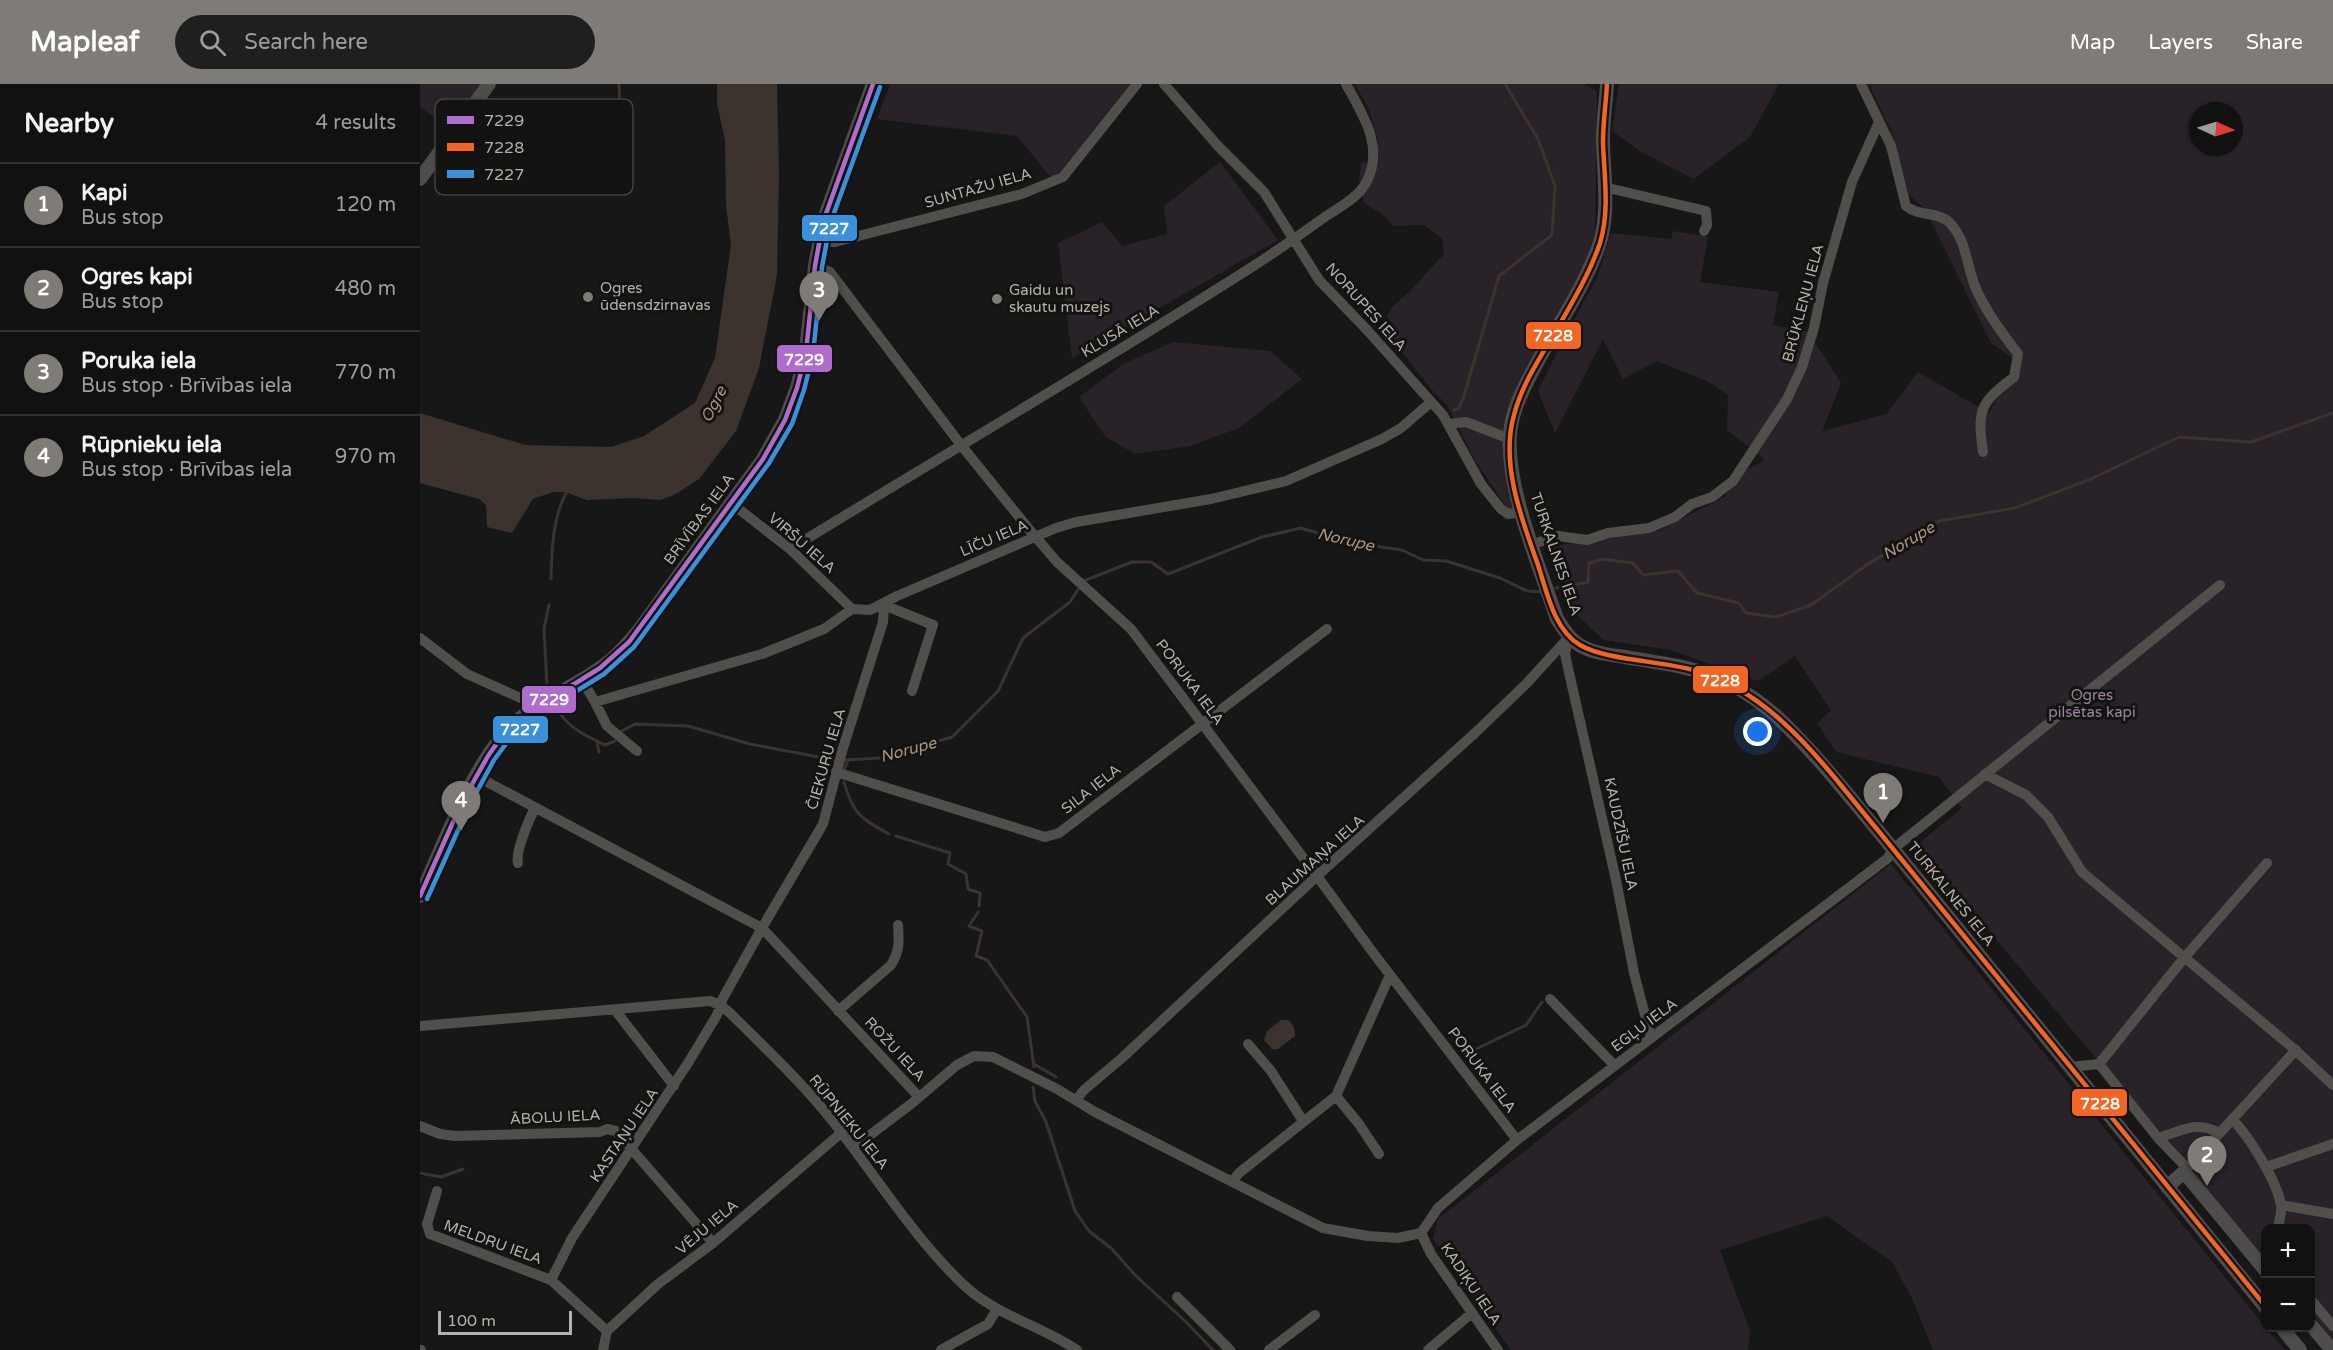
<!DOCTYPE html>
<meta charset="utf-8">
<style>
:root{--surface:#111;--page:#1e1f1f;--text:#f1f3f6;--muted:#9c9d9f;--line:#303131;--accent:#7f7b77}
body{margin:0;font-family:"Varela Round",sans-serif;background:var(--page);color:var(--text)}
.controls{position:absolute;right:18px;bottom:18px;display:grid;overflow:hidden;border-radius:12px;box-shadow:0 2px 4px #0004}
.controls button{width:54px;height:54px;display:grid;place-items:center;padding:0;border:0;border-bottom:2px solid var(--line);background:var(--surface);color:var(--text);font:30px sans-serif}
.compass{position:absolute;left:1769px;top:18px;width:54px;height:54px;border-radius:50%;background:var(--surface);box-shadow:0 2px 4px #0004;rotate:94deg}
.scale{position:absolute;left:18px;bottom:15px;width:134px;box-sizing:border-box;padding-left:6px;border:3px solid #b7b1aa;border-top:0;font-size:16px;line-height:21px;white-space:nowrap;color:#b7b1aa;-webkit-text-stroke:4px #131311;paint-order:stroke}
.you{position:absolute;left:1338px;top:648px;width:21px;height:21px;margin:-15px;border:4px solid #fff;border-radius:50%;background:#1a73e8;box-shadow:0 0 0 9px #1a73e833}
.badge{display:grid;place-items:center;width:39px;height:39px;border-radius:50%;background:var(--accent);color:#fff;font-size:20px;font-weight:700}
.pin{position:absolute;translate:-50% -50px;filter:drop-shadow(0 2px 3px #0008)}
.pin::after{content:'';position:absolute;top:32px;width:21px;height:18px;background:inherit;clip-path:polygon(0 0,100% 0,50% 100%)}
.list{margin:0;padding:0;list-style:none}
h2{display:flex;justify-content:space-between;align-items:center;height:78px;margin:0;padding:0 24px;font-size:26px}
h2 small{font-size:20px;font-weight:400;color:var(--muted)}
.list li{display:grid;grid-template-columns:39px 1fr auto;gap:18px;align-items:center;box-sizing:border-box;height:84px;padding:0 24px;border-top:2px solid var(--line)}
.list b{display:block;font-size:22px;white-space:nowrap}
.list p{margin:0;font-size:20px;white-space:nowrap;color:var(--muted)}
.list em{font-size:20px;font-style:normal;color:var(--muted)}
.icon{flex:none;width:33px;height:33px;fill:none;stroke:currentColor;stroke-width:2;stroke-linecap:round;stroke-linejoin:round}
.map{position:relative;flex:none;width:1913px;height:1266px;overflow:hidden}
header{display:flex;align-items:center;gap:36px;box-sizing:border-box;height:84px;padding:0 30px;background:var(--accent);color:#fff}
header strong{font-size:28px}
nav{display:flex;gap:33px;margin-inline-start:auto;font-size:21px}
.search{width:420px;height:54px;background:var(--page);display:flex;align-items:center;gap:15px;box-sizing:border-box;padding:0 21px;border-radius:33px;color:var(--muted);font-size:22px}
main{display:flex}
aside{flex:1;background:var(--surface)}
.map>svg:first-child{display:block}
.green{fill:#292329;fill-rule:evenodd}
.water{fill:#3c332f}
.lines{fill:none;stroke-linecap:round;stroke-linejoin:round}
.stream{stroke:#3c332f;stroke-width:3}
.street{stroke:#504f4c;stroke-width:10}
.secondary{stroke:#4e4d4b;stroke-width:14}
.bus-1-casing{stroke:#131311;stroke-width:9}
.bus-2-casing{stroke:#131311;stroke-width:9}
.bus-3-casing{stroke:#131311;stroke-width:9}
.bus-1{stroke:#b06ccc;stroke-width:4.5}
.bus-2{stroke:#f26522;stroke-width:4.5}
.bus-3{stroke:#3a90db;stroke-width:4.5}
.poi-dot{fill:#7f7b77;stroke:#131311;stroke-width:2}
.labels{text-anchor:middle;stroke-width:6;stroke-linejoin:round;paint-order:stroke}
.street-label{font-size:15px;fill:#b7b1aa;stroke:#131311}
.poi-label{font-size:15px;fill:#b7b1aa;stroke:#131311;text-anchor:start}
.park-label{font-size:15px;fill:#9f82a0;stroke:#131311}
.water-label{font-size:16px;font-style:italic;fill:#ae9484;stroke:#131311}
.key{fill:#131311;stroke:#44423f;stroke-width:1.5}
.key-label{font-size:16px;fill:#b7b1aa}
.line-badge{stroke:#131311;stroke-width:2}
.badge-label{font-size:16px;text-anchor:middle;font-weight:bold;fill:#fff}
</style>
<header>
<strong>Mapleaf</strong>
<div class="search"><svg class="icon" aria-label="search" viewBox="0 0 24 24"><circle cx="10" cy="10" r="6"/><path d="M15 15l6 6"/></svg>Search here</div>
<nav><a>Map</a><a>Layers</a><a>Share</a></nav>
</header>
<main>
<aside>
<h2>Nearby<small>4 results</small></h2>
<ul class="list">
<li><span class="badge">1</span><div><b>Kapi</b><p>Bus stop</p></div><em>120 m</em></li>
<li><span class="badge">2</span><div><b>Ogres kapi</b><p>Bus stop</p></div><em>480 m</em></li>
<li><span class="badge">3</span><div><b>Poruka iela</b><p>Bus stop · Brīvības iela</p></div><em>770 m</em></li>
<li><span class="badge">4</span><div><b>Rūpnieku iela</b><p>Bus stop · Brīvības iela</p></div><em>970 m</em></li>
</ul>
</aside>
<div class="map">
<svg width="1913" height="1266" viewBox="0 0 1913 1266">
<rect width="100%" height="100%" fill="#171717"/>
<path class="green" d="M0,0h61l-32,44 -29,-21z
M470,0h240l-76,97 -37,-45 -140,-17z
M935,0h229l13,7 -2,142 -12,40 -72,142 16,122 -53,-78 -26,-53 -17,-17 -30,-38 -12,-14 -5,-14 7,-15 19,-17 34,-37 -2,-16 -18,-13 -30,1 -12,-12 -18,-11 -5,-23 3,-19 9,5 2,-25 6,3 -10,-34z
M1199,0h160l-29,53 -56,42 -53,-27 -29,-21z
M1449,0h464v1256l-22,-27 -1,-85h-44l-1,32 -348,-415 45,-37 -23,-31 -103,-25 -19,-29 14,-13 -36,-54 -37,25 -87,-31 -67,-10 -33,-30 -23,-63 112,-17 64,-33 15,-23 26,-14 -38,-30 1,-35 -21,-14 -50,-20 -34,18 -20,-40 -48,94 -17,-42 28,-57 31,-56 14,-45 60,6 2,-8 35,6 -8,45 79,10 -6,33 35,7 33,51 -19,48 65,-17 31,-42 71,41 29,-51 -27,-19 -66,-134 -16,-14 -18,-64zM1778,27h36v36h-36z
M800,78l58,78 -206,118 -14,-115 44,-21 20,24 45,-12 -3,-28z
M753,258l97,9 32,28 -63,49 -49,18 -55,8 -30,-18 -26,-39 44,-33z
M1471,780l375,464 19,22h-352l-21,-52 -20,-36 -65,-46 -107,34 30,81 -2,19h-237l-78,-111 5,-20z"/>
<path class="water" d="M297,0h60l2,91 -2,100 -18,93 -23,63 -37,48 -25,16 -14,5 -28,-2 -45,2 -22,-8h-12l-20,7 -21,34 -25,-6 -1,-22 -7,-6 -59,-16v-70l105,32 86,2 33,-11 51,-33 20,-45 16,-113 -5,-40 -1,-65 -8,-36z
M861,936h7c6,5 7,9 7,16l-17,13h-6l-8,-9 3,-9z"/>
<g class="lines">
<path class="stream" d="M199,0l2,43 6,30
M1034,326l5,-2 5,-12 35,-120 53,-41 3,-49 -17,-47 -33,-55
M131,495c1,-30 1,-60 16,-88
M666,496l46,-18h19l17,12 94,-37 39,-9 30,9h10l5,5 56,8 21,10 23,1 54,17 27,13 15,1
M1136,504l32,-6 1,-19 14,-4 30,4 10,12 35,-4 19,22 42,10 7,10 30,4 35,-12 57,-41 71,-43 76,-13 76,-29 88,-42 72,5 82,-29
M127,602l-3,-58 5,-23
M139,628c11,17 29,25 46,33l10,-4
M200,648l15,-8 53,2 62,18 84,16
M177,658l2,10
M424,676l36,-2 72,-21 46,-46 25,-53 47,-36 9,-14
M425,684l3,-8
M424,698c9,32 16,36 45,52
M476,752l54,17 -2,11 18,10 2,15 12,4 -1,13
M558,828l-9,14 13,5 -6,25 11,4 40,57 7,50
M1054,966l52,-25 16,-23
M614,980l22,13
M613,1003l2,14 11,21 29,89 14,20 23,18 23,26 50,46 28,29
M0,1089l21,4 22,-8"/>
<path class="street" d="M744,0l54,62 46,46 55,88 48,50 76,85 38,69 20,25 7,5 15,-2
M1441,0l30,62 15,60c13,11 31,5 43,16 19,19 17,46 28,69 10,22 26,43 41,63l-4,23c-34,26 -37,32 -31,75
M1184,103l102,24 1,14 -3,6
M399,155l8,3h8l187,-48 41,-17 74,-93
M395,182l15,6 131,173 67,83 29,34 74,67 186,247 57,78 143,186
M1029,340l17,-2 44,17
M311,419l59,46 62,60
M1113,460l25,-8 29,4 21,-7 41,-5 26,-11 17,-13 20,-7 21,-16 54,-82 15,-32 12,-39 9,-45 29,-101 27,-60
M370,465c155,-95 312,-186 465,-284 23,-15 45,-30 67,-46 15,-11 36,-20 45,-38 17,-35 -4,-66 -21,-97
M0,554l47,36 58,26 7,9
M1148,556l-3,14 3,14 48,212 18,93 17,65
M162,596l13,22 167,-48 62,-25 28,-20 18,1 27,-14 159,-68 20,-6 135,-23 75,-18 96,-42 19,-11 30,-26
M175,618l12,24 30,25
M416,688l209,65 14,-4 268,-204
M1565,690l41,21 22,22 34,55 211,176 40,37
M56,692l286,152 157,169
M98,779c-3,-10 11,-44 17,-55
M1130,915l65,67
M195,926l59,76
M418,927l53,-46c9,-14 8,-24 7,-40
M0,942l290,-25 10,4 10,8c35,35 73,70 104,110 41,52 83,119 132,164 32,29 76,39 111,63
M828,960l23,27 32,50
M1679,980l85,-106 83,-95
M1650,983l29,-3 59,74 29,30
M916,1012l23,28 20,30
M656,1016l8,-10 38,-32 195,-182 158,-143 52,-50 42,-46
M1812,1035c17,17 45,62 49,86 1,7 -2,16 -3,23
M0,1042l20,8 15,2 145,-4 7,-3 9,2 97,112
M1738,1054c24,-7 38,-18 61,-5
M433,1064l58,-44 46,-39 17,-9 19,1 64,32 38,23 228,116 45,8 30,2 23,-5
M1846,1083l67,-23
M1764,1088l112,-122
M812,1098l7,-9 97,-77 54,-121
M17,1107l-10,33 3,10 121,46 56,51
M1861,1121l52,9
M1001,1149l17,-25 79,-68 371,-282 5,-9 327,-264
M1001,1149l10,21 67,96
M131,1196l21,-42 116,-175 29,-48 6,-17 39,-70 61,-104 20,-76 40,-126 1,-17 49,20 -21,66
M757,1213l53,53
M1890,1215l23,27
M0,1266h1
M183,1266l4,-19 51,-47 55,-41 128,-110
M521,1266l47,-26 9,-15
M849,1266l46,-35
M1008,1266l44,-37"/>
<path class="secondary" d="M1187,0c-1,18 -4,36 -4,54 0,33 7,72 -3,104 -12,38 -41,82 -61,117 -11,21 -24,43 -28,67 -9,54 29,141 46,193 7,10 13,21 24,27 13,7 29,9 44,11 28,5 58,8 85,18 50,19 78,51 113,90 24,28 47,56 70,84l373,459
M0,95l69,-95
M0,812c25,-53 54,-138 98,-176 28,-24 64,-36 93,-60 10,-9 19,-19 28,-30l124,-171 22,-39 12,-32 9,-36 9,-86 8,-44 50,-138
M1747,1103l17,-15 82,99
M1890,1240l22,26
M1862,1244l18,22"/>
<g class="bus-1-casing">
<path id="bus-1" d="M0,812l42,-94 26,-46 14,-20 27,-24 71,-44 29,-26 134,-183 22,-39 12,-32 9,-36 9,-86 8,-44 50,-138"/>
</g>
<g class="bus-2-casing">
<path id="bus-2" d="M1187,0c-1,19 -4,38 -4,58 1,33 7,68 -3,101 -10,30 -27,58 -43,86 -16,27 -35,55 -43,86 -14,49 8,105 24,150 9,27 16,65 42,80 25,15 82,16 113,25 80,21 132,97 183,158l390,479"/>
</g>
<g class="bus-3-casing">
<path id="bus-3" d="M7,815l42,-93 25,-46 14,-19 25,-23 71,-44 30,-27 135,-184 23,-39 12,-34 9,-36 9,-87 8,-43 50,-137"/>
</g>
<use href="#bus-1" class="bus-1"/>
<use href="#bus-2" class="bus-2"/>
<use href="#bus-3" class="bus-3"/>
</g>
<g class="poi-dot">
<circle cx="168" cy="213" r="6"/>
<circle cx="577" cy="215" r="6"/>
</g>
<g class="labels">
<g class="street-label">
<text transform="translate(558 104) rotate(-16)" y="5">SUNTAŽU IELA</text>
<text transform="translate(1383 219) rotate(-75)" y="5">BRŪKLEŅU IELA</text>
<text transform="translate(946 223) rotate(48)" y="5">NORUPES IELA</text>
<text transform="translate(700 247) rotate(-31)" y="5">KLUSĀ IELA</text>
<text transform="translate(279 435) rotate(-54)" y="5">BRĪVĪBAS IELA</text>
<text transform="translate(574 454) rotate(-23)" y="5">LĪČU IELA</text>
<text transform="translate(382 459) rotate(41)" y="5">VIRŠU IELA</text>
<text transform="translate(1136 470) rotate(71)" y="5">TURKALNES IELA</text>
<text transform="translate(770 598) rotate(53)" y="5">PORUKA IELA</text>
<text transform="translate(406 675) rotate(-74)" y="5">ČIEKURU IELA</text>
<text transform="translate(671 705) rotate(-38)" y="5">SILA IELA</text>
<text transform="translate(1201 750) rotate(78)" y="5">KAUDZĪŠU IELA</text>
<text transform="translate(895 776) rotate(-42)" y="5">BLAUMAŅA IELA</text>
<text transform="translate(1531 810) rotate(51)" y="5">TURKALNES IELA</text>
<text transform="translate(1224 941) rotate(-37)" y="5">EGĻU IELA</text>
<text transform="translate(475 965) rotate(47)" y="5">ROŽU IELA</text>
<text transform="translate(1062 986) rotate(53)" y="5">PORUKA IELA</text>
<text transform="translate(135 1033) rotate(-3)" y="5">ĀBOLU IELA</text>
<text transform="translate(429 1038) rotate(51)" y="5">RŪPNIEKU IELA</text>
<text transform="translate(204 1051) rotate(-56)" y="5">KASTAŅU IELA</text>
<text transform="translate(287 1143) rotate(-40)" y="5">VĒJU IELA</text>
<text transform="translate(73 1158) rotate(20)" y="5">MELDRU IELA</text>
<text transform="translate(1051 1200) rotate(56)" y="5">KADIĶU IELA</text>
</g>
<g class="poi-label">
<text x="180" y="209">Ogres<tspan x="180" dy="17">ūdensdzirnavas</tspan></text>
<text x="589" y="211">Gaidu un<tspan x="589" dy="17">skautu muzejs</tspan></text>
</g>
<g class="park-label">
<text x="1672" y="616">Ogres<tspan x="1672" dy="17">pilsētas kapi</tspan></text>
</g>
<g class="water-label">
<text transform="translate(293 320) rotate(-63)" y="6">Ogre</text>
<text transform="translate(926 455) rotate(13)" y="6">Norupe</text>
<text transform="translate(1488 456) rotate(-31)" y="6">Norupe</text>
<text transform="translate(488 665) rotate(-15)" y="6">Norupe</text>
</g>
</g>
<rect x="15" y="15" width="198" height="96" rx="9" class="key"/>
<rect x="27" y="32" width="27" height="8" fill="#b06ccc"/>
<rect x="27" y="59" width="27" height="8" fill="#f26522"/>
<rect x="27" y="86" width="27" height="8" fill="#3a90db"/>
<g class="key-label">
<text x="64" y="42">7229</text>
<text x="64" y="69">7228</text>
<text x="64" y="96">7227</text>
</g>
<g class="line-badge">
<rect x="381" y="130" width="57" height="28" rx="6" fill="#3a90db"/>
<rect x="1105" y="237" width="57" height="29" rx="6" fill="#f26522"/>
<rect x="356" y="260" width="57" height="29" rx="6" fill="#b06ccc"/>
<rect x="1272" y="581" width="57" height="29" rx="6" fill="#f26522"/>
<rect x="101" y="601" width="56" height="29" rx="6" fill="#b06ccc"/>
<rect x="72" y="631" width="57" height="29" rx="6" fill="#3a90db"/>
<rect x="1651" y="1004" width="57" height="29" rx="6" fill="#f26522"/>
</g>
<g class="badge-label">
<text x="409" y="150">7227</text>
<text x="1133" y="257">7228</text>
<text x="384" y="281">7229</text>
<text x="1300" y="602">7228</text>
<text x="129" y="621">7229</text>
<text x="100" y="651">7227</text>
<text x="1680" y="1025">7228</text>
</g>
</svg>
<div class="controls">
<button>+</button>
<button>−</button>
</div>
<svg class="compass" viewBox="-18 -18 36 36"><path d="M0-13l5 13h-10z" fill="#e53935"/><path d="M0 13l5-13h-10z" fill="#9c9d9f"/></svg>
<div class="scale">100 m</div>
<div class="you"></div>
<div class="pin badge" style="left:1463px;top:739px">1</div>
<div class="pin badge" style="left:1787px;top:1102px">2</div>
<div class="pin badge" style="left:399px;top:237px">3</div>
<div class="pin badge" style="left:41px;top:747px">4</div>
</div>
</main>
